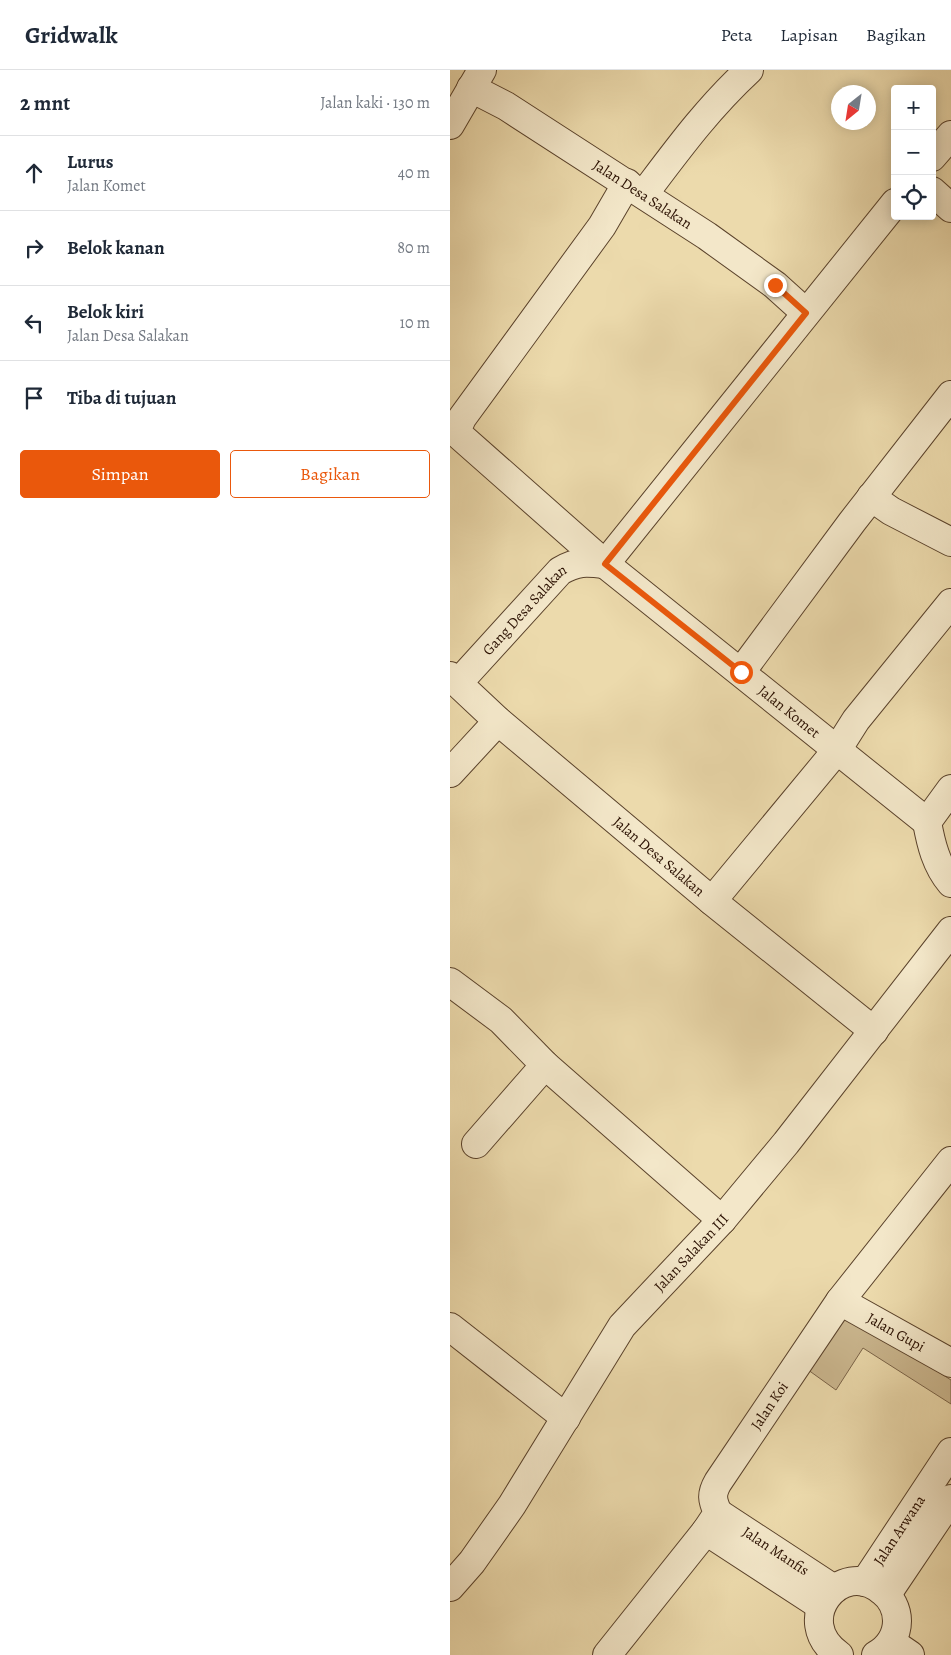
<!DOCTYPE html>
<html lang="id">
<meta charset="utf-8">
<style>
:root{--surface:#fff;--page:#f6f6f7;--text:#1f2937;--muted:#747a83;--line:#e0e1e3;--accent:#ea580c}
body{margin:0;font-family:Alegreya,serif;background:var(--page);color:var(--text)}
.controls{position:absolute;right:15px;top:15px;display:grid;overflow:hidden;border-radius:5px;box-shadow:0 2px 12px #0003}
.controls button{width:45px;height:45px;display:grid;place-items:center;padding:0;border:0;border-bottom:1px solid var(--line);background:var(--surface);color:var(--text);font:25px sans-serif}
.compass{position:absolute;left:381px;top:15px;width:45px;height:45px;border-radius:50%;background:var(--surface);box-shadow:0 2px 12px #0003;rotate:210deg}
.stop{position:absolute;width:15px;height:15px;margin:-11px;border:4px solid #ea580c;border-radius:50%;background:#fff}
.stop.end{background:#ea580c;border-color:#fff;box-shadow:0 1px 5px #0008}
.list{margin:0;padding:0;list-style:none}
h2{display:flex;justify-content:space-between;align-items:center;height:65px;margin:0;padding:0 20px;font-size:21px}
h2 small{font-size:16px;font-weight:400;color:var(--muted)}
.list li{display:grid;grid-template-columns:32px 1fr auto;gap:15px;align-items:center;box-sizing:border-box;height:75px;padding:0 20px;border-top:1px solid var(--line)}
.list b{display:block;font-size:19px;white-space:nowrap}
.list p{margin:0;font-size:16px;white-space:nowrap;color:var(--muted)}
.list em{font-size:16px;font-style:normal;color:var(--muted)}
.actions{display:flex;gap:10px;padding:15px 20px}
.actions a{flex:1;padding:11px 0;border:1px solid var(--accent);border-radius:5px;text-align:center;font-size:18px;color:var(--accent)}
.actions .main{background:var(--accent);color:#fff}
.icon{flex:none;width:28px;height:28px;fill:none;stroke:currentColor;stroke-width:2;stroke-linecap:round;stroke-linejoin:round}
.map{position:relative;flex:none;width:501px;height:1585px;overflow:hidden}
header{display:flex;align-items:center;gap:30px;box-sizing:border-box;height:70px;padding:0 25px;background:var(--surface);border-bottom:1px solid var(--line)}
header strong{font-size:24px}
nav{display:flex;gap:28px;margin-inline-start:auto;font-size:18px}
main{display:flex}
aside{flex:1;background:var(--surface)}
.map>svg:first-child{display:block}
.green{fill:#cbb78f;stroke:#7a6348}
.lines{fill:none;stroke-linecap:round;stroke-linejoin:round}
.minor-casing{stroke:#5a422b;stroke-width:30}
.minor{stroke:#f3e7c9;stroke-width:28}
.route{stroke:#ea580c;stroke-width:6}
.labels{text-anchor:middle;stroke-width:5;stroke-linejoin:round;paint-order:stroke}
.street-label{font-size:15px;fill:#290f00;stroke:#f3e7c9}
</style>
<header>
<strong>Gridwalk</strong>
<nav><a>Peta</a><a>Lapisan</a><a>Bagikan</a></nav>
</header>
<main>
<aside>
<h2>2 mnt<small>Jalan kaki · 130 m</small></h2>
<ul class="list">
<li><svg class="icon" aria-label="ahead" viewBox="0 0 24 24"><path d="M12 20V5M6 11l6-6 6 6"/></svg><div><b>Lurus</b><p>Jalan Komet</p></div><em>40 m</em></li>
<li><svg class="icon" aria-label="right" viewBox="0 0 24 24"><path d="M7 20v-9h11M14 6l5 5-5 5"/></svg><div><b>Belok kanan</b></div><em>80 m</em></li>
<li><svg class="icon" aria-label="left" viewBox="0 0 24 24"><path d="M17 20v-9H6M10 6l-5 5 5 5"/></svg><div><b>Belok kiri</b><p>Jalan Desa Salakan</p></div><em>10 m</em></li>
<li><svg class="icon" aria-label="arrive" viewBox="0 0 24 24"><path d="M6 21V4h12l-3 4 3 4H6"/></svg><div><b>Tiba di tujuan</b></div></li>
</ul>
<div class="actions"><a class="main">Simpan</a><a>Bagikan</a></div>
</aside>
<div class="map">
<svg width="501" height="1585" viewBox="0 0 501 1585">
<rect width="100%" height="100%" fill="#ecdaac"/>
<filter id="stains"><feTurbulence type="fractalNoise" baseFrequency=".004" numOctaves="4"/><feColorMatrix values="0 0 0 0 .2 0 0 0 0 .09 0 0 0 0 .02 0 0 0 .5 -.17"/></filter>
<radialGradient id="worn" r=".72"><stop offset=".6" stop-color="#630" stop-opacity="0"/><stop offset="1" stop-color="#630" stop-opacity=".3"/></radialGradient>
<path class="green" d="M393,1241l108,69v24l-88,-56 -27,42 -32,-23z"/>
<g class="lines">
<g class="minor-casing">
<g id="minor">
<path id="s1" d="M21,18l35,18 201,130 68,49 31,28"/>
<path d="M0,55l32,-55"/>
<path d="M482,87l19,-22"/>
<path id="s2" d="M177,113l-25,43 -140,192 -4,9 1,8 146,129 322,258"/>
<path d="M482,121l19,17"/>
<path d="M194,124c34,-45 63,-85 105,-124"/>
<path d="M421,427l20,14 60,31"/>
<path d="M155,494l290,-361"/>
<path d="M291,602l111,-150 99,-127"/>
<path id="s3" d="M0,606l48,45 214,180 162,130"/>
<path id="s4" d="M8,613l102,-112c17,-10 26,-9 45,-7"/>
<path d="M0,703l48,-52"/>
<path d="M477,752c4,22 9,43 24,61"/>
<path d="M477,752l24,-33"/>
<path d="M262,831l125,-151 19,-30 95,-117"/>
<path d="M0,912l51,38 44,45 177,155"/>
<path d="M26,1074l69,-79"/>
<path id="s5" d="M390,1231l111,62"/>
<path d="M0,1257l116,91"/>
<path id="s6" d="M268,1443l116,76"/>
<path d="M256,1461l115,75"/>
<path id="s7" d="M415,1512l86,-130"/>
<path id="s8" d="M0,1517l22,-25 40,-57 110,-179 100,-106 64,-77 165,-212"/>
<path d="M437,1524l64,-95"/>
<path d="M441,1572l19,13"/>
<path id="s9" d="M157,1585l99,-124 12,-18c-6,-13 -7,-19 0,-31l122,-181 111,-140"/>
<path d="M389,1585c-49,-34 2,-99 43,-64 9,7 15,18 15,30 0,14 -8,27 -21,34"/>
</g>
</g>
<use href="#minor" class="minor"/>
</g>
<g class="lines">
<path class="route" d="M291,602l-136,-108 201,-251 -31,-28"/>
</g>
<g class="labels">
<g class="street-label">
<text dy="5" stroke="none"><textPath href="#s1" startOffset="202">Jalan Desa Salakan</textPath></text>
<text dy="5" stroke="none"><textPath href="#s4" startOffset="99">Gang Desa Salakan</textPath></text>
<text dy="5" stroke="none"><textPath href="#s2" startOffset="736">Jalan Komet</textPath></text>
<text dy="5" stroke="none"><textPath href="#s3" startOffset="276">Jalan Desa Salakan</textPath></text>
<text dy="5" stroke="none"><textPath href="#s8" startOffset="414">Jalan Salakan III</textPath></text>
<text dy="5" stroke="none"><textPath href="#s5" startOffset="64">Jalan Gupi</textPath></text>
<text dy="5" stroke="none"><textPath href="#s9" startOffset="305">Jalan Koi</textPath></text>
<text dy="5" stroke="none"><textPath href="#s7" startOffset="62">Jalan Arwana</textPath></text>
<text dy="5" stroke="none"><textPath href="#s6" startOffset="69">Jalan Manfis</textPath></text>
</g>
</g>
<rect width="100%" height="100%" filter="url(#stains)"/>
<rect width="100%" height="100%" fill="url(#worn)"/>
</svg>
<div class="controls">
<button>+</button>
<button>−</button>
<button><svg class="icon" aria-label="locate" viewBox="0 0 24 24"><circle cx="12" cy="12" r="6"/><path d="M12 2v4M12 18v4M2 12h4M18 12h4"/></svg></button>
</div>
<svg class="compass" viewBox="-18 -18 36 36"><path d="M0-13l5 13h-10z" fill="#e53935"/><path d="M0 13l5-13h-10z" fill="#747a83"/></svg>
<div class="stop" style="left:291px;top:602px"></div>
<div class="stop end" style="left:325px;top:215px"></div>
</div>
</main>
